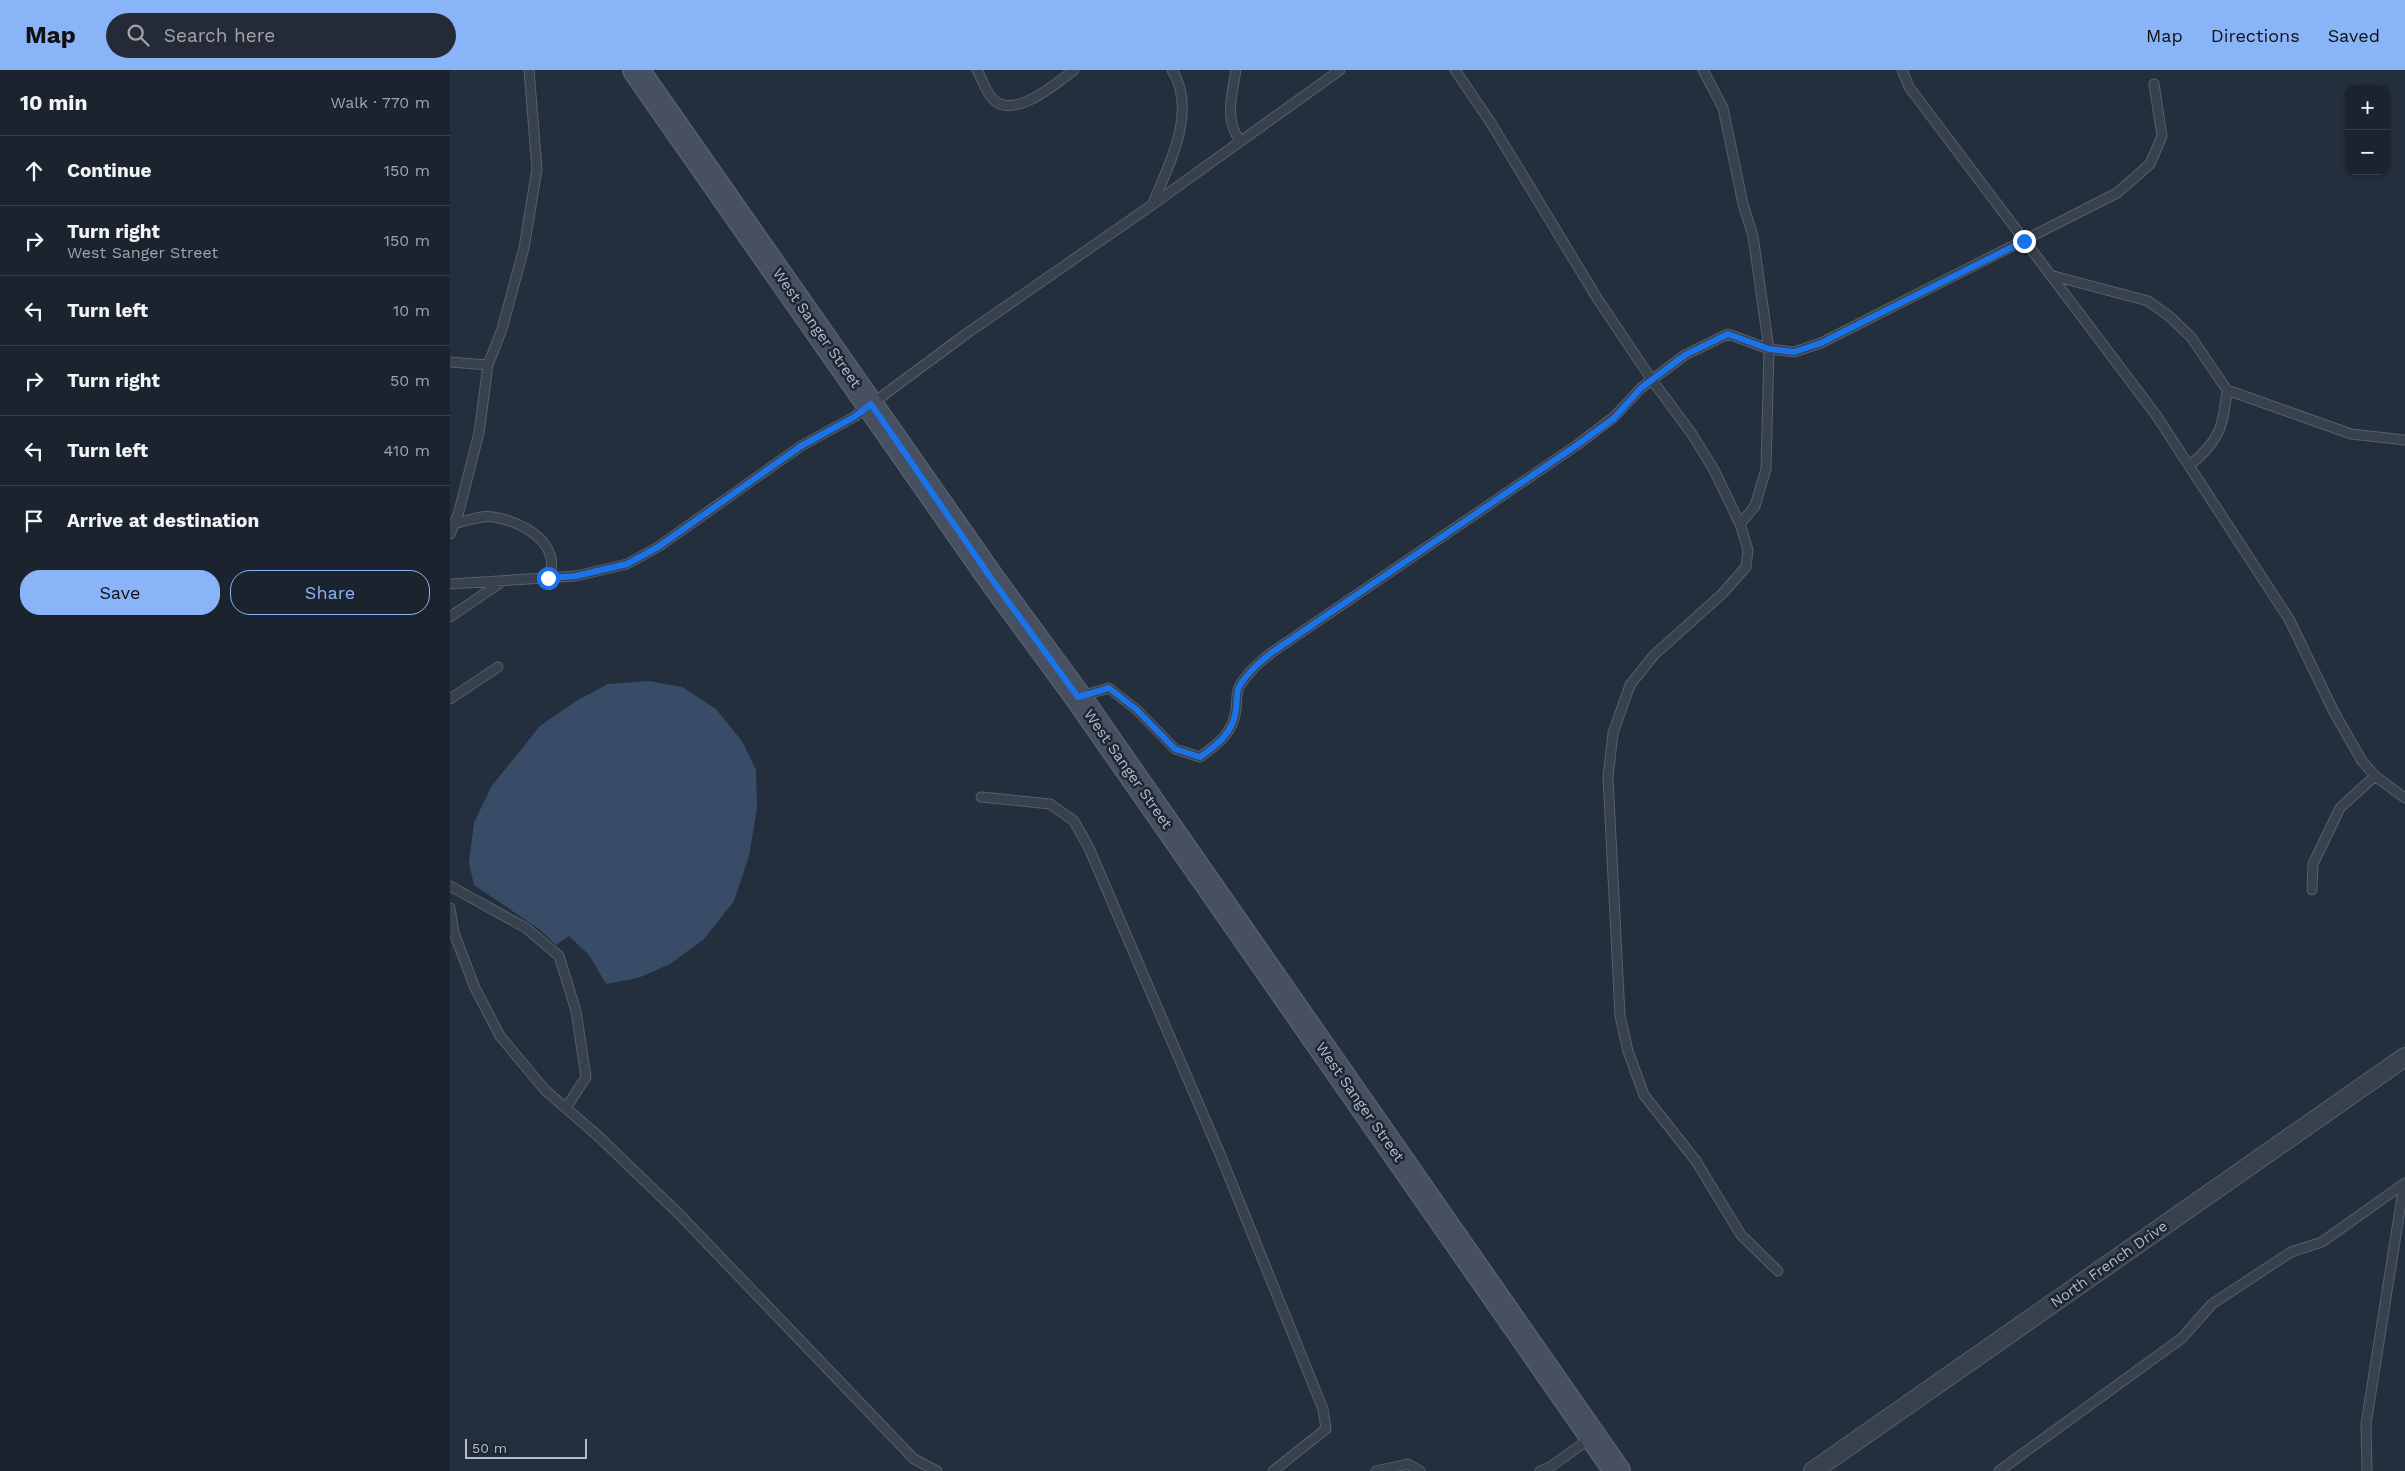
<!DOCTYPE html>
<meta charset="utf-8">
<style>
:root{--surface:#1b232e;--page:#242b36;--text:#f1f3f6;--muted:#a0a4aa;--line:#39404a;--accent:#8ab4f8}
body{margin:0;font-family:"Work Sans",sans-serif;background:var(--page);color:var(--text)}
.controls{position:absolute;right:15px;top:15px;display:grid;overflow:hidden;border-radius:10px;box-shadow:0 1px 4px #0004}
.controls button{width:45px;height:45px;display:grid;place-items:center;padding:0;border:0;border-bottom:1px solid var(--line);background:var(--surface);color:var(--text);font:25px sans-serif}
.scale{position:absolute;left:15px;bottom:12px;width:122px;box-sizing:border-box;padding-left:5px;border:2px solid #b4bcc9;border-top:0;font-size:14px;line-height:18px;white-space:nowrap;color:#b4bcc9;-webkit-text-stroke:4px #1d2633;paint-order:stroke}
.stop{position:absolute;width:15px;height:15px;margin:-11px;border:4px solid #1a73e8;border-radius:50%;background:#fff}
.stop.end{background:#1a73e8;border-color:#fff;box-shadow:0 1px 5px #0008}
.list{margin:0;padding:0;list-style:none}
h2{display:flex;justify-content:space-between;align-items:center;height:65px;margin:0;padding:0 20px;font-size:21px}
h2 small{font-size:16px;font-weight:400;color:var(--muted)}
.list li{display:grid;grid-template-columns:32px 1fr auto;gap:15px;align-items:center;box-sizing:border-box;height:70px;padding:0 20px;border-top:1px solid var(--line)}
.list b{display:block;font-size:19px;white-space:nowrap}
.list p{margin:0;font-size:16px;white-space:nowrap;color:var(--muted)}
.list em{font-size:16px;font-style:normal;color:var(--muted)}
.actions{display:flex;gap:10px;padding:15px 20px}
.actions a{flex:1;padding:11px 0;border:1px solid var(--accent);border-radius:20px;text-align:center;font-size:18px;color:var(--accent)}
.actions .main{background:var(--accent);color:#111}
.icon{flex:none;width:28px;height:28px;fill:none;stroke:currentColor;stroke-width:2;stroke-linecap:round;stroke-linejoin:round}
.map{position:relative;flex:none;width:1955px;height:1401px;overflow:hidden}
header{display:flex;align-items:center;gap:30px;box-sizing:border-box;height:70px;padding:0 25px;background:var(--accent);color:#111}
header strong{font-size:24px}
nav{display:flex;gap:28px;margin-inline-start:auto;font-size:18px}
.search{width:350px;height:45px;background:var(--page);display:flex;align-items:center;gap:12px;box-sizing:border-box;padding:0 18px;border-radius:28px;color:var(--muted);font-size:19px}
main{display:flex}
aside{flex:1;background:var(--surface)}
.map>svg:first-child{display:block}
.water{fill:#394c67}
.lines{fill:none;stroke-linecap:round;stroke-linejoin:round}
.service-casing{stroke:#565f6c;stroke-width:11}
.minor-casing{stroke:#565f6c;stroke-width:20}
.secondary-casing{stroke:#565f6c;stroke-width:28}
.service{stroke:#38414e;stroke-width:9}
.minor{stroke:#38414e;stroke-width:18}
.secondary{stroke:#465061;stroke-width:25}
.route{stroke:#1a73e8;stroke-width:6}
.labels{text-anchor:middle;stroke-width:5;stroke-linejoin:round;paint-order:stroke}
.street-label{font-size:15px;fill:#b4bcc9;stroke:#1d2633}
</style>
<header>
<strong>Map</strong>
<div class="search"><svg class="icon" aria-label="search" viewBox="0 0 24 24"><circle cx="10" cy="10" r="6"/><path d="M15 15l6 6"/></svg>Search here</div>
<nav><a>Map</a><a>Directions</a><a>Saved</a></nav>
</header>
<main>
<aside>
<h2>10 min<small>Walk · 770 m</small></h2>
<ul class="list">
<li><svg class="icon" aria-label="ahead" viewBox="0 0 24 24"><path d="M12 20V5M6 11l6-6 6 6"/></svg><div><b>Continue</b></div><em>150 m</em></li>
<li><svg class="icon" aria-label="right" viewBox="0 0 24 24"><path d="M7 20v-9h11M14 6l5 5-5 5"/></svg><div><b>Turn right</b><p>West Sanger Street</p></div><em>150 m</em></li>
<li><svg class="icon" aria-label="left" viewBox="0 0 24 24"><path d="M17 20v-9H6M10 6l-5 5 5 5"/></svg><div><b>Turn left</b></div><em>10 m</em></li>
<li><svg class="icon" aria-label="right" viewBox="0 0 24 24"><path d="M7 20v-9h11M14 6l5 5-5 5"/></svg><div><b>Turn right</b></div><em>50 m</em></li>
<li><svg class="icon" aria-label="left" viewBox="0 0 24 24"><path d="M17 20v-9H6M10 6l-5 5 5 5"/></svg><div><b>Turn left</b></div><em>410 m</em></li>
<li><svg class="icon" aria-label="arrive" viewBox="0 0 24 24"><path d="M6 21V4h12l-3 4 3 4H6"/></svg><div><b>Arrive at destination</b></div></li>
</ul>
<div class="actions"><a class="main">Save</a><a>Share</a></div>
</aside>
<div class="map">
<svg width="1955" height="1401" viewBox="0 0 1955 1401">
<rect width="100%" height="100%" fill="#242f3e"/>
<path class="water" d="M199,611l33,6 34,22 26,32 14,29 1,38 -8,48 -15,45 -30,38 -34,25 -32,14 -32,6 -17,-29 -20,-19 -13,9 -17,-16 -65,-44 -5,-22 5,-40 17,-36 49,-61 36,-25 32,-17z"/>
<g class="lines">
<g class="service-casing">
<path id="service" d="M527,0c5,8 8,20 15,28 20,24 65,-15 82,-28
M786,0c-4,25 -12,49 4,71
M1005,0l36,53 106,175 55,82 40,54 22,36 26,54 8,26 -2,17 -24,27 -68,61 -24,30 -17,48 -5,44 12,239 8,35 16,44 52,66 45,74 37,36
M1253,0l20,38 20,96 10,32 16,113 -3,120 -11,37 -15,18
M1452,0l7,17 247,328 133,204 45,93 28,49 13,15 30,22
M702,135c17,-40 46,-94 20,-135
M1600,205l98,26 21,15 22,21 36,53 124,44 54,6
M0,292l38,3
M1740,395c30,-25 33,-38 37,-75
M4,454c12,-3 26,-9 39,-7 29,4 71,27 55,62
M0,464l8,-19 21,-82 9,-68 14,-36 22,-81 13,-79 -8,-99
M0,514l126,-8 51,-12 31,-17 143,-101 53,-29 112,-83 186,-129 188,-135
M0,547l53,-36
M631,626l28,-8 28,22 38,39 25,8c18,-13 33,-24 36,-47 1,-7 0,-17 3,-23 8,-14 20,-24 32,-34l306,-208 37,-28 27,-29 44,-33 43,-21 41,15 25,3 27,-9 296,-150 33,-29 12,-28 -8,-52
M0,629l48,-32
M531,727l69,7 24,17 15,27 131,306 103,255 3,20 -53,42
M0,816l76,42 33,28 17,55 10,66 -20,31
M1862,820l1,-26 27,-56 35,-32
M0,838l4,25 21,55 25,48 45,54 52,45 82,79 235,245 23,12
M926,1401l32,-7 12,7
M1090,1401l10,-4 41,-29
M1549,1401l183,-133 30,-34 79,-52 31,-10 83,-59
M1917,1401l-1,-47 38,-240"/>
</g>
<g class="minor-casing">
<path id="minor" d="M1363,1401l592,-414"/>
</g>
<g class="secondary-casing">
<path id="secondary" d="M186,0l357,511 85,116 539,774"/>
</g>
<use href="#service" class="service"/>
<use href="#minor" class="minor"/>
<use href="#secondary" class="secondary"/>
</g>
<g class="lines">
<path class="route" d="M98,508l28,-2 51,-12 31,-17 143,-101 53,-29 17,-13 122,177 85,116 31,-9 28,22 38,39 25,8c18,-13 33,-24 36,-47 1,-7 0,-17 3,-23 8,-14 20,-24 32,-34l306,-208 37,-27 27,-30 44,-33 43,-21 41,15 25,3 27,-9 203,-102"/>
</g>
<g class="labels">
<g class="street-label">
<text transform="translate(367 258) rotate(55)" y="5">West Sanger Street</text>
<text transform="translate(678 699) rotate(55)" y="5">West Sanger Street</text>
<text transform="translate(910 1032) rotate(55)" y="5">West Sanger Street</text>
<text transform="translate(1659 1194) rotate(-35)" y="5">North French Drive</text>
</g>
</g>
</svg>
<div class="controls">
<button>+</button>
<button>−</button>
</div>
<div class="scale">50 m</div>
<div class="stop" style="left:98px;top:508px"></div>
<div class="stop end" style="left:1574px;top:171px"></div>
</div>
</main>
